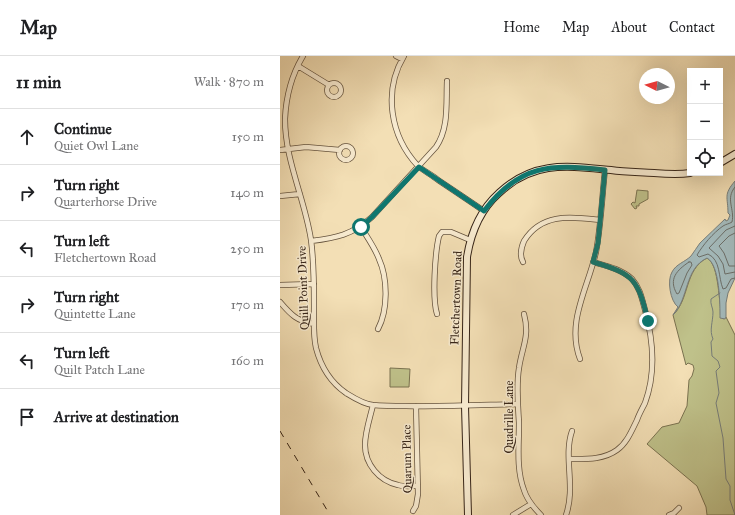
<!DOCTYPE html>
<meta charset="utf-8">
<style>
:root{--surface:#fff;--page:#f6f6f6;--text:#202124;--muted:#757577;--line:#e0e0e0}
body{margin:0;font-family:"IM FELL Great Primer",serif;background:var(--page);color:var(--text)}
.controls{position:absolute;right:12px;top:12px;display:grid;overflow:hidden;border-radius:0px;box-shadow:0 4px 16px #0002}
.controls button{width:36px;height:36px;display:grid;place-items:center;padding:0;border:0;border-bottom:1px solid var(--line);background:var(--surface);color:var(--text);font:20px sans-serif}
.compass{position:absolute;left:359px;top:12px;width:36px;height:36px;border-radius:50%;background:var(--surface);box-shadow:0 4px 16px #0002;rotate:275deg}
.stop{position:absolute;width:12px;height:12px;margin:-9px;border:3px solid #0f766e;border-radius:50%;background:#fff}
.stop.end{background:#0f766e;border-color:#fff;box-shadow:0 1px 4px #0008}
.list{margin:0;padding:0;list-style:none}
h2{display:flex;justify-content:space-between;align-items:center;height:52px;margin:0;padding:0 16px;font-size:17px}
h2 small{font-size:13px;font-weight:400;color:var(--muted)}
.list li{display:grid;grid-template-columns:26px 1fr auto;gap:12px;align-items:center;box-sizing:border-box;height:56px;padding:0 16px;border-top:1px solid var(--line)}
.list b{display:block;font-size:15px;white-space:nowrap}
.list p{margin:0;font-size:13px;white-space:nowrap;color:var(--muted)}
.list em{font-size:13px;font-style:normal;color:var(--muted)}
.icon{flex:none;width:22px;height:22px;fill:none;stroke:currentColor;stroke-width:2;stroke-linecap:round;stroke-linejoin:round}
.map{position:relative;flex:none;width:455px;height:459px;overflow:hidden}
header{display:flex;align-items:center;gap:24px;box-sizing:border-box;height:56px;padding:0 20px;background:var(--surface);border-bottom:1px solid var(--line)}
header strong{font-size:19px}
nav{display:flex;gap:22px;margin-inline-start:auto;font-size:14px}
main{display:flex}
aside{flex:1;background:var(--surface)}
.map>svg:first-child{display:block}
.green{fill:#bfc18a;stroke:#7a7250}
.water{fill:#a3b9ba;stroke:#777d79}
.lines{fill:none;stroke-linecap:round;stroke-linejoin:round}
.shore{stroke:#6c6e68;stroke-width:1}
.stream{stroke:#777d79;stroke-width:1}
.street-casing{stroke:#65533e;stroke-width:6}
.secondary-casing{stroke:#362417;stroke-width:8}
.street{stroke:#f7eacf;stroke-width:4.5}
.secondary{stroke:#f7eacf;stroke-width:6}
.rail{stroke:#362417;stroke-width:1;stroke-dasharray:7 7;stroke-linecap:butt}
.route{stroke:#0f766e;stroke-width:5}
.labels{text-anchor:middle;stroke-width:3;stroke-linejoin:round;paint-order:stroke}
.street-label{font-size:12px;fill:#362417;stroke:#f7eacf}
</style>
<header>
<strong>Map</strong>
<nav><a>Home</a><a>Map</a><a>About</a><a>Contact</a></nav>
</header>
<main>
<aside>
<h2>11 min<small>Walk · 870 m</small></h2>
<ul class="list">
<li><svg class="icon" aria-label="ahead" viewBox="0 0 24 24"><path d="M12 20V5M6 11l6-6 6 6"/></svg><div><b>Continue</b><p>Quiet Owl Lane</p></div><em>150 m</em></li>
<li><svg class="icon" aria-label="right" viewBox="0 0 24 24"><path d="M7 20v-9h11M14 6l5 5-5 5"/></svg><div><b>Turn right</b><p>Quarterhorse Drive</p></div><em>140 m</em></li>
<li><svg class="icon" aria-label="left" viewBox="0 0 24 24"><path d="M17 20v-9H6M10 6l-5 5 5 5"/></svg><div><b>Turn left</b><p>Fletchertown Road</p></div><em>250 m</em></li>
<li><svg class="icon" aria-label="right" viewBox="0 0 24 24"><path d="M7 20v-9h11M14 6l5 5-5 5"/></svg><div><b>Turn right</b><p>Quintette Lane</p></div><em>170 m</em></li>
<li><svg class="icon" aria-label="left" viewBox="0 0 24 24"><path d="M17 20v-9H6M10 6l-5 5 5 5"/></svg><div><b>Turn left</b><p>Quilt Patch Lane</p></div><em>160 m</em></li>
<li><svg class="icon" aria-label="arrive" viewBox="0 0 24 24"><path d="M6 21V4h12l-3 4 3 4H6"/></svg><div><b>Arrive at destination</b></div></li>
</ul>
</aside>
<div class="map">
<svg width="455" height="459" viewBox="0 0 455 459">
<rect width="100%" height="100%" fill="#f3dfb5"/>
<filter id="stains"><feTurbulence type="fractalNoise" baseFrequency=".005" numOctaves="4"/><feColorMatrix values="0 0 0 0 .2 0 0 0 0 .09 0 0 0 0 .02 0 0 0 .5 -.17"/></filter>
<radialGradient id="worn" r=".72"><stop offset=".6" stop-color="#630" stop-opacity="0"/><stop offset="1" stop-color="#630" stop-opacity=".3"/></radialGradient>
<path class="green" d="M357,134l11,1v8l-9,5v2h-3l1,2 -2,1 -4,-5 2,-2 2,1z
M427,202c13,7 11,47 16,61l3,-2 9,18v180h-28l-1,-8 -9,-21 -50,-42 15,-17 17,-4 8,-17 2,-26 3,-4 2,-7 -1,-4 -5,-2 -2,2 -13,-50c17,-16 11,-45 34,-57z
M110,312l20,1 -1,18h-19z"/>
<path class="water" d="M455,125v97l-7,15 -2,10v14l-1,2 -5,-1c0,-13 0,-53 -13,-60 -23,11 -18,41 -34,57l5,-8c-8,-6 -11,-27 -6,-35 4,-8 13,-10 19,-16 3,-4 6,-9 9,-13 8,-8 17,-16 25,-24l1,2 2,-1 2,-5 -2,-2c0,-16 -5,-18 7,-32z"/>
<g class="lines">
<path class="shore" d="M455,131c-10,12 0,22 -3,35 -3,2 -6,2 -9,4 -10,7 -20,19 -26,29l2,2 9,-3c13,6 10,23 15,35l3,-1 5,-9 4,-1
M455,170l-9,4 -17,18 9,8 5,8 2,10 10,-2
M455,177l-6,3 -10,10 5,7 5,13h6
M409,206h2l1,3 -5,8 -8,20 -2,1c-9,-15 0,-24 12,-32z"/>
<path class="stream" d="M440,237l-9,6c-1,5 2,9 2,13 0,10 -4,18 0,27l-2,3 1,14 6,5 2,6 -4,4 3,22 -3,10 7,35 3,41 4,7v14l5,15"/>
<g class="street-casing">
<path id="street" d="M23,0c-12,20 -17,41 -18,63 0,42 20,80 26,121 3,22 3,44 3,66 0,14 -1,29 2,42 5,19 14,34 30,45 8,5 17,11 27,12 11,1 22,1 33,1 37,1 75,-1 112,-2
M116,0l6,3
M124,0c-21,35 -14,80 14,110 6,5 14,9 20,14 15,10 30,20 46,31
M18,10l31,19
M47 34a7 7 0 1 1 14 0a7 7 0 1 1-14 0Z
M59 97a7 7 0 1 1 14 0a7 7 0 1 1-14 0Z
M0,94l26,-3 34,3
M0,140l20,-2
M81,171c6,10 14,21 18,32 9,20 9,51 -1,70
M31,185c25,-3 41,-6 61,-24l64,-70c13,-19 10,-43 11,-66
M243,206c-4,-7 -2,-14 1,-21 18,-29 48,-24 76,-21
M0,229l34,-1
M0,246c11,13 17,19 34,22
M157,258c-5,-16 -2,-61 2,-78l3,-4h9l19,8
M244,258c6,23 -2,33 -5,54 -3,18 -1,37 0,55 0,22 -3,46 5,67 3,10 10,18 17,25
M300,303c-14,-37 8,-71 16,-107 5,-27 6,-55 9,-82
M93,349c-3,13 -8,27 -8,40 0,19 14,36 33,40 6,2 13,1 19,1
M290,403c16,0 33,1 47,-9 10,-7 15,-20 20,-30 2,-6 5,-11 8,-17 11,-30 8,-64 0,-93 -3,-11 -5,-22 -13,-31 -11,-10 -25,-13 -39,-17
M133,455l3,-5 2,-12 -2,-88
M233,459l18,-11
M286,459c10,-28 -3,-58 6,-84
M389,459l5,-2 5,-5"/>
</g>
<g class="secondary-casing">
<path id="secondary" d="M440,107l15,-9
M188,459l-3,-109 2,-149c4,-25 13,-47 32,-64 35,-33 69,-27 112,-23 14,2 28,2 43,3 12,1 24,2 36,0"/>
</g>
<use href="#street" class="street"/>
<use href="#secondary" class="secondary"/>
<path class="rail" d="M0,375l50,84"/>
</g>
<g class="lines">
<path class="route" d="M81,171l11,-10 47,-50 65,44c36,-47 66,-47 121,-41l-7,73 -5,19c42,12 45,18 55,59"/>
</g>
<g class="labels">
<g class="street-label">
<text transform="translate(23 232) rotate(-92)" y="4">Quill Point Drive</text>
<text transform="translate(176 242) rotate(-88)" y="4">Fletchertown Road</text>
<text transform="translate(229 361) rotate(-90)" y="4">Quadrille Lane</text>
<text transform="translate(127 403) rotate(-91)" y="4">Quarum Place</text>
</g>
</g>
<rect width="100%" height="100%" filter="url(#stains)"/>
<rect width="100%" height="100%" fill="url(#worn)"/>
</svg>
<div class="controls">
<button>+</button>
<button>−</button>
<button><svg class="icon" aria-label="locate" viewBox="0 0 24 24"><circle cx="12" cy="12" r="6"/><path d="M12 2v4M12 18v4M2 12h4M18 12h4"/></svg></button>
</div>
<svg class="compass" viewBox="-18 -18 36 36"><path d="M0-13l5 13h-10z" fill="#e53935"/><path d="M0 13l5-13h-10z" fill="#757577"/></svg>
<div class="stop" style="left:81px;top:171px"></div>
<div class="stop end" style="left:368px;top:265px"></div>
</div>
</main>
